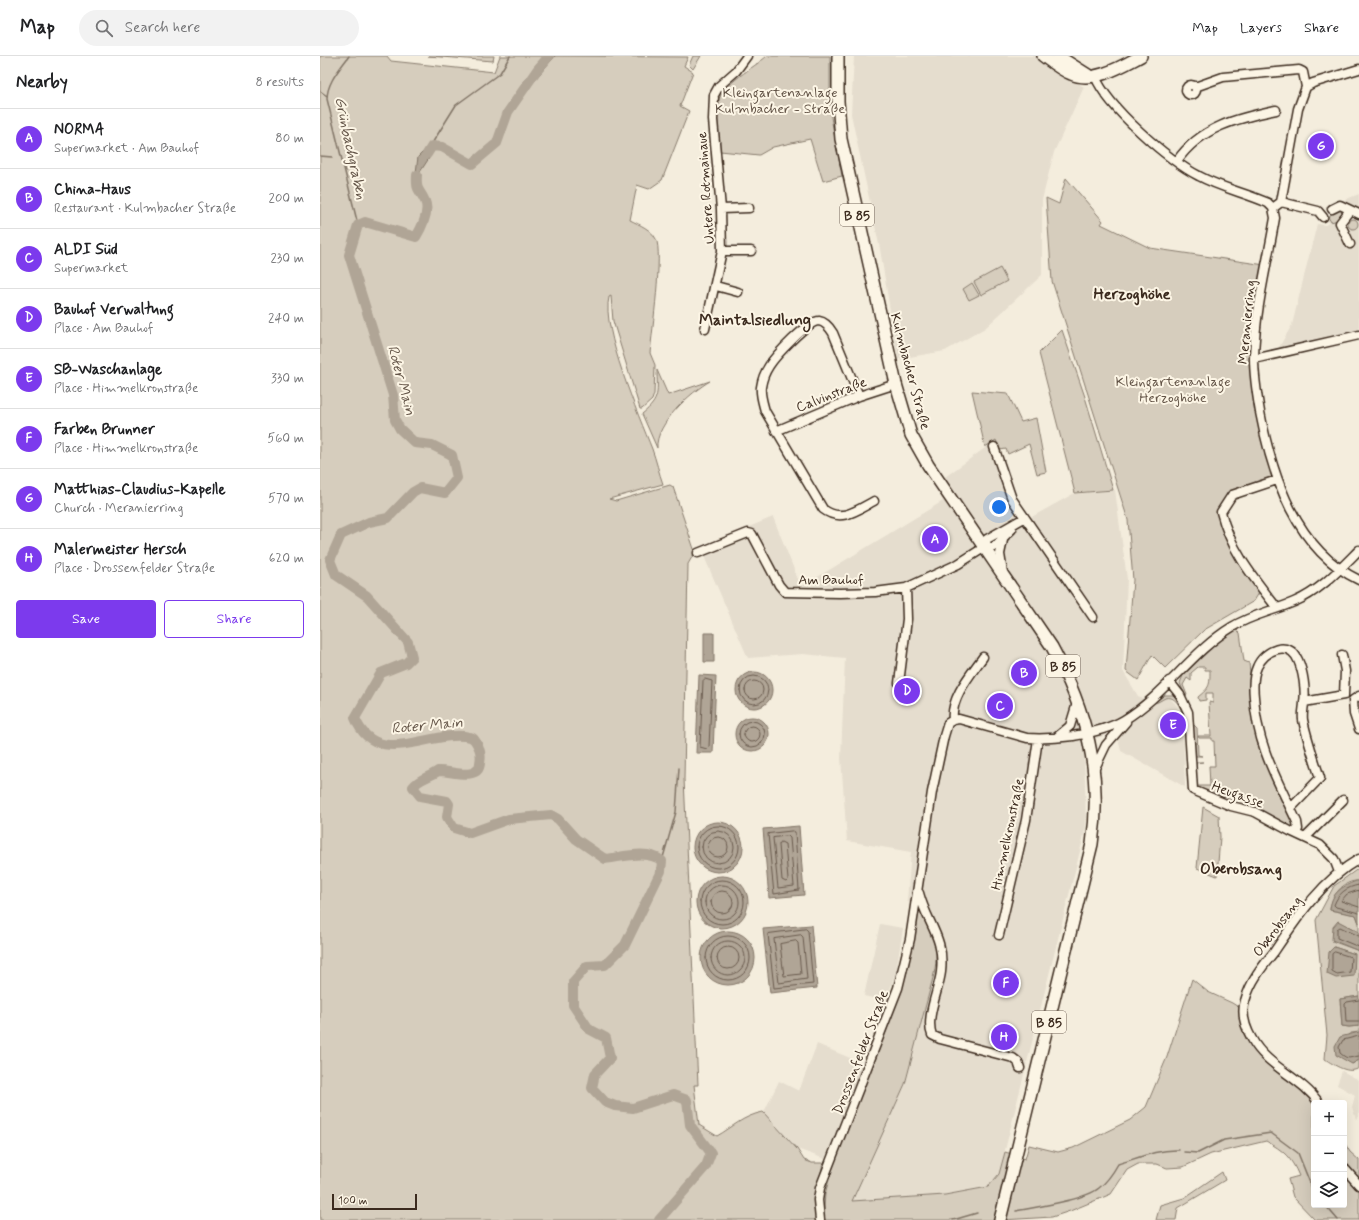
<!DOCTYPE html>
<meta charset="utf-8">
<style>
:root{--surface:#fff;--page:#f2f2f2;--text:#202124;--muted:#757577;--line:#e0e0e0;--accent:#7c3aed}
body{margin:0;font-family:Mynerve,sans-serif;background:var(--page);color:var(--text)}
.controls{position:absolute;right:12px;bottom:12px;display:grid;overflow:hidden;border-radius:4px;box-shadow:0 4px 16px #0002}
.controls button{width:36px;height:36px;display:grid;place-items:center;padding:0;border:0;border-bottom:1px solid var(--line);background:var(--surface);color:var(--text);font:20px sans-serif}
.scale{position:absolute;left:12px;bottom:10px;width:85px;box-sizing:border-box;padding-left:4px;border:2px solid #3b2a1e;border-top:0;font-size:11px;line-height:14px;white-space:nowrap;color:#3b2a1e;-webkit-text-stroke:3px #fcf5e5;paint-order:stroke}
.you{position:absolute;left:679px;top:451px;width:14px;height:14px;margin:-10px;border:3px solid #fff;border-radius:50%;background:#1a73e8;box-shadow:0 0 0 6px #1a73e833}
.badge{display:grid;place-items:center;width:26px;height:26px;border-radius:50%;background:var(--accent);color:#fff;font-size:13px;font-weight:700}
.pin{position:absolute;translate:-50% -50%;border:2px solid #fff;box-shadow:0 1px 4px #0006}
.list{margin:0;padding:0;list-style:none}
h2{display:flex;justify-content:space-between;align-items:center;height:52px;margin:0;padding:0 16px;font-size:17px}
h2 small{font-size:13px;font-weight:400;color:var(--muted)}
.list li{display:grid;grid-template-columns:26px 1fr auto;gap:12px;align-items:center;box-sizing:border-box;height:60px;padding:0 16px;border-top:1px solid var(--line)}
.list b{display:block;font-size:15px;white-space:nowrap}
.list p{margin:0;font-size:13px;white-space:nowrap;color:var(--muted)}
.list em{font-size:13px;font-style:normal;color:var(--muted)}
.actions{display:flex;gap:8px;padding:12px 16px}
.actions a{flex:1;padding:9px 0;border:1px solid var(--accent);border-radius:4px;text-align:center;font-size:14px;color:var(--accent)}
.actions .main{background:var(--accent);color:#fff}
.icon{flex:none;width:22px;height:22px;fill:none;stroke:currentColor;stroke-width:2;stroke-linecap:round;stroke-linejoin:round}
.map{position:relative;flex:none;width:1039px;height:1164px;overflow:hidden}
header{display:flex;align-items:center;gap:24px;box-sizing:border-box;height:56px;padding:0 20px;background:var(--surface);border-bottom:1px solid var(--line)}
header strong{font-size:19px}
nav{display:flex;gap:22px;margin-inline-start:auto;font-size:14px}
.search{width:280px;height:36px;background:var(--page);display:flex;align-items:center;gap:10px;box-sizing:border-box;padding:0 14px;border-radius:22px;color:var(--muted);font-size:15px}
main{display:flex}
aside{flex:1;background:var(--surface)}
.map>svg:first-child{display:block}
.built{fill:#e5ddce}
.green{fill:#d6cdbd;stroke:#887c6e;fill-rule:evenodd}
.water{fill:#b0a596;stroke:#817466}
.lines{fill:none;stroke-linecap:round;stroke-linejoin:round}
.shore{stroke:#6a5b4e;stroke-width:1}
.stream{stroke:#817466;stroke-width:1.5}
.river{stroke:#b0a596;stroke-width:10}
.minor-casing{stroke:#3b2a1e;stroke-width:11}
.major-casing{stroke:#3b2a1e;stroke-width:14}
.minor{stroke:#fcf5e5;stroke-width:8}
.major{stroke:#fcf5e5;stroke-width:11}
.labels{text-anchor:middle;stroke-width:4;stroke-linejoin:round;paint-order:stroke}
.shield{fill:#fcf5e5;stroke:#75675a;stroke-width:1}
.shield-label{font-size:13px;font-weight:bold;fill:#3b2a1e}
.park-label{font-size:14px;fill:#625346;stroke:#fcf5e5}
.street-label{font-size:14px;fill:#3b2a1e;stroke:#fcf5e5}
.water-label{font-size:15px;font-style:italic;fill:#645548;stroke:#fcf5e5}
.quarter-label{font-size:16px;font-weight:bold;fill:#3b2a1e;stroke:#fcf5e5}
</style>
<header>
<strong>Map</strong>
<div class="search"><svg class="icon" aria-label="search" viewBox="0 0 24 24"><circle cx="10" cy="10" r="6"/><path d="M15 15l6 6"/></svg>Search here</div>
<nav><a>Map</a><a>Layers</a><a>Share</a></nav>
</header>
<main>
<aside>
<h2>Nearby<small>8 results</small></h2>
<ul class="list">
<li><span class="badge">A</span><div><b>NORMA</b><p>Supermarket · Am Bauhof</p></div><em>80 m</em></li>
<li><span class="badge">B</span><div><b>China-Haus</b><p>Restaurant · Kulmbacher Straße</p></div><em>200 m</em></li>
<li><span class="badge">C</span><div><b>ALDI Süd</b><p>Supermarket</p></div><em>230 m</em></li>
<li><span class="badge">D</span><div><b>Bauhof Verwaltung</b><p>Place · Am Bauhof</p></div><em>240 m</em></li>
<li><span class="badge">E</span><div><b>SB-Waschanlage</b><p>Place · Himmelkronstraße</p></div><em>330 m</em></li>
<li><span class="badge">F</span><div><b>Farben Brunner</b><p>Place · Himmelkronstraße</p></div><em>560 m</em></li>
<li><span class="badge">G</span><div><b>Matthias-Claudius-Kapelle</b><p>Church · Meranierring</p></div><em>570 m</em></li>
<li><span class="badge">H</span><div><b>Malermeister Hersch</b><p>Place · Drossenfelder Straße</p></div><em>620 m</em></li>
</ul>
<div class="actions"><a class="main">Save</a><a>Share</a></div>
</aside>
<div class="map">
<svg width="1039" height="1164" viewBox="0 0 1039 1164">
<rect width="100%" height="100%" fill="#f4eddd"/>
<filter id="ink" filterUnits="userSpaceOnUse"><feTurbulence type="fractalNoise" baseFrequency=".025" numOctaves="2"/><feDisplacementMap in="SourceGraphic" scale="8" xChannelSelector="R" yChannelSelector="G"/><feConvolveMatrix kernelMatrix="1 2 1 2 8 2 1 2 1" color-interpolation-filters="sRGB"/></filter>
<g filter="url(#ink)">
<path class="built" d="M534,0h181l49,31 -30,65 -12,48v75l-57,53 -40,23 -47,8 -18,-110 -29,-135z
M1039,138v137l-81,18 14,-24 25,-101 8,1 4,-2 -3,-6 5,-2 -4,-8z
M676,384l18,58 14,21 45,-25 42,-4 12,89 -4,92 15,25 11,6 19,-6 10,11 5,16 2,64 -64,-36 -5,-20 -32,12 2,84 -87,347 -11,13 -43,8 -94,7 54,-118 29,-110 -13,-63 -14,-10 4,-49 -64,-11 -6,-83 4,-100 -42,-4 -55,4 -48,-111 73,-30 28,70 142,-86 -9,-16z
M560,868l23,4 -7,44 -10,29 -22,-5z
M497,988l47,20 -14,37 -25,58 -28,-10 -30,-31 -3,-6 15,-31 20,10z
M1022,1015l17,9v37l-3,2 -4,-12 3,-12 -18,-10z"/>
<path class="green" d="M0,0h67l4,5 103,11 6,-16h44l-9,10 -5,10 9,-1 16,-19 133,1 -4,9 9,6 -13,34 9,5 -27,69 -13,9 -12,-4 -7,35c10,5 21,9 26,19 7,12 -4,95 -6,114l5,12 -1,29 -2,6 -10,9h-2l-27,-88 -2,-25 -2,1c-8,32 30,119 43,152 4,11 7,24 11,35l-54,15 7,2 54,-16 3,2 22,65 -7,12 -4,215 14,306h-4l5,40 18,11c16,-9 26,-20 46,-24l34,37 7,11 8,3h11l-8,38 1,19h-496z
M108,0h66l-1,5z
M373,0h8l-8,13 -4,-4z
M447,0h63v56l12,64 -19,5 -13,-42 -37,8 -14,8 -39,-4c0,-13 -5,-38 -2,-49 4,-18 37,-35 49,-46z
M746,122l37,43 -2,3 49,24 115,17 -11,93 23,122 -45,15 -7,9 1,28 36,56 -8,13 -50,29 -39,38 -13,-13 -14,25 -12,-9 7,-91 -5,-60 -76,-239 -6,-83 13,6z
M1020,151l6,3 -5,9 -10,3 -3,-5z
M1028 168a5 5 0 1 1 10 0a5 5 0 1 1-10 0Z
M680,212l7,13 -26,14 -7,-13z
M652,227l7,12 -10,5 -6,-11z
M742,274l23,67 28,93 -38,3 -36,-140z
M337,314l11,25 42,-14c-19,11 -55,43 -53,67l-15,-34c19,-15 15,-22 15,-44z
M652,335l36,3 13,28 15,-4 10,54 -9,2 -8,-30 -21,10 -2,-5 -6,1 -4,-10 -11,7z
M913,570l7,7 4,28 5,2 6,55 -2,4 9,26v8l4,5 29,65 -3,4 -48,-25 -10,-1 -38,-15 -1,-27h8l-7,1 1,23h13l-1,-20h6l-1,-25h-2v-3h-13l-1,-2h13l-2,-34 4,1v-10h-7v7l-7,1 -1,-4c12,-10 12,-11 12,-27h-5v-3h-7l-7,6v8l-4,-3 -4,7 4,10 -2,1 -5,-13 4,-10z
M845,639h8c9,8 14,19 12,31 -1,-9 -6,-32 -20,-28 -4,2 -7,5 -12,5z
M873,668l4,4 1,27 4,1h-8z
M883,751l16,9 1,21 -3,39 -20,-8z
M1039,812v13c-16,-1 -28,15 -29,29l26,5 3,8v9l-13,-7 -14,16 27,10v45l-19,3 2,27 7,1 10,-1v6l-8,1 1,31 7,-4v8c-10,7 -25,-3 -34,-9l2,-24 -11,-115 18,-34zM1014,891l21,7 -26,-2z
M597,855h4c12,26 19,33 13,63l-29,110 -53,117 93,-6 43,-8 11,-13 6,-22 7,2 -17,66h-172l2,-26 9,-32 52,-130 22,-63z
M872,923l16,13 24,11 11,7 -2,15 27,32 44,39 2,7v102h30v-33l15,15v33h-44l-22,-23 -5,-18 11,-3c-8,-19 -15,-25 -33,-35l-55,13 -28,13 -16,1 -10,-4h-19l-11,6 -16,24 -41,17 -18,6 -49,3 16,-63 6,2 4,-14 29,7 15,-4 57,-28 16,-13 21,-50z
M1024,1086l6,10 9,8v20l-15,-16z
M902,1116l3,8 -47,28 -2,12h-20l4,-15 24,-7z"/>
<path class="water" d="M224,0h11l-16,18 -9,1z
M113,86l3,1 -1,6 -15,23 -1,16h-5l4,-31z
M384,577h10v29h-10z
M416 634a18 18 0 1 1 36 0a18 18 0 1 1-36 0Z
M379,619l17,1 -3,77h-17z
M415 678a17 17 0 1 1 34 0a17 17 0 1 1-34 0Z
M373 791a25 25 0 1 1 50 0a25 25 0 1 1-50 0Z
M479,770l5,69 -35,3 -6,-69z
M376 846a26 26 0 1 1 52 0a26 26 0 1 1-52 0Z
M1036,825h3v42l-3,-8 -26,-5c1,-17 11,-23 26,-29z
M1018,865l21,11v19l-27,-11 1,-13z
M491,869l6,63 -47,5 -7,-64z
M381 902a27 27 0 1 1 54 0a27 27 0 1 1-54 0Z
M1014,891l21,7 -1,22 -18,2 -9,-4 2,-22z
M1039,940v30l-10,1 -7,-1 -2,-27z
M1039,976v28l-7,4 -16,-9 -1,-9 5,-9z"/>
<g class="lines">
<path class="shore" d="M420 634a14 14 0 1 1 28 0a14 14 0 1 1-28 0Z
M385,623l7,2 -3,66 -2,2 -7,-2 3,-66z
M425 634a9 9 0 1 1 18 0a9 9 0 1 1-18 0Z
M419 678a13 13 0 1 1 26 0a13 13 0 1 1-26 0Z
M424 678a8 8 0 1 1 16 0a8 8 0 1 1-16 0Z
M377 791a21 21 0 1 1 42 0a21 21 0 1 1-42 0Z
M382 791a16 16 0 1 1 32 0a16 16 0 1 1-32 0Z
M473,775l2,1 4,58 -25,4 -6,-60z
M468,780l2,2 4,48 -16,2 -5,-50z
M388 791a10 10 0 1 1 20 0a10 10 0 1 1-20 0Z
M461,786l4,2 3,36 -2,2 -4,-2 -3,-35z
M380 846a22 22 0 1 1 44 0a22 22 0 1 1-44 0Z
M1039,829c-13,2 -21,9 -25,20l2,2 23,6
M385 846a17 17 0 1 1 34 0a17 17 0 1 1-34 0Z
M1039,834l-12,4 -6,7 18,6
M391 846a11 11 0 1 1 22 0a11 11 0 1 1-22 0Z
M486,873l2,2 5,53 -39,4 -6,-54z
M481,879l2,2 4,42 -28,4 -5,-44z
M386 902a22 22 0 1 1 44 0a22 22 0 1 1-44 0Z
M1039,880l-19,-9 -3,2v9l22,9
M391 902a17 17 0 1 1 34 0a17 17 0 1 1-34 0Z
M476,885l2,2 3,31 -17,2 -4,-32z
M397 902a11 11 0 1 1 22 0a11 11 0 1 1-22 0Z
M1015,896l16,5 -1,15 -13,2 -5,-3v-17z
M1039,944l-12,2 -2,2 1,18h13
M1039,980l-16,4 -4,7 1,6c9,8 9,4 19,3"/>
<path class="stream" d="M29,0c-9,13 -22,26 -22,43l31,126
M0,35l7,5
M111,89l25,-40 44,-32 10,-17
M0,100l12,1
M342,805l14,-49 3,-44
M864,1096l14,1 26,-13 47,-7 27,20 16,40
M1005,1149l13,15
M696,1155c20,-4 69,-11 83,-23 9,-7 14,-15 19,-24 20,-6 40,-15 61,-14
M101,1163v1
M633,1164l24,-7"/>
<path class="river" d="M107,98l5,-8 10,1 30,17 25,-21 11,-31 29,-42 12,-14
M97,119c-1,17 2,13 8,26 5,11 -3,26 -9,36l-51,-15 -7,3 -9,30 44,140 2,25 5,9 15,14 17,2 20,10 5,23 -12,15 -25,-5 -7,4 -25,26 -19,4 -28,13 -11,25 6,15 31,21 41,46 4,15 -6,6 -25,10 -26,45c21,53 77,10 115,19 5,1 7,7 9,11 2,5 2,10 1,15 -1,19 -31,7 -42,8 -8,6 -20,8 -25,16l7,9 27,5 2,3 -2,13 7,11 16,5 39,-14 42,-4 7,4 18,20 29,20c18,-2 42,-10 57,2l-1,10 -36,74 -20,20 -18,1 -14,16v23l16,24 17,9 4,20 -15,16 -3,14 13,14 10,4 18,2 40,-13 14,5 3,25 21,28 -5,13 -47,54"/>
<g class="minor-casing">
<path id="minor" d="M775,20c13,32 73,84 104,100 22,12 47,17 69,27l5,5
M866 34a5 5 0 1 1 10 0a5 5 0 1 1-10 0Z
M875,31l28,-10 76,-7 4,2 3,15
M857,105c23,-34 61,-43 99,-51
M961,146l37,9 5,6
M953,152l2,10c-8,47 -20,92 -21,140 0,18 3,37 6,54 12,64 36,138 99,168
M953,152l8,-6 17,-93 8,-22 7,-4 46,-14
M401,153l28,-1
M1012,153l8,-4 19,9
M1030,154l-10,13 10,21
M402,195h29
M396,230l22,6
M385,273l17,-78 -1,-42 -8,-89 1,-25 5,-9 17,-15 11,-15
M934,303l105,-24
M539,340l-26,-63c-3,-5 -7,-11 -14,-12 -11,0 -44,35 -50,45 -4,6 -7,14 -8,21 -1,8 2,16 4,24l58,98c18,14 34,1 51,-8
M456,375l83,-35 37,-12
M674,391l18,52 81,118
M957,424l-45,15 -11,17c10,39 32,65 56,96
M683,484l-3,14 3,19
M665,491l2,-8 37,-21
M665,491h9l18,-18
M378,497l50,-20 4,1 27,51 6,7 55,1 35,-1 31,-4 52,-24 27,-17
M1022,599l3,16 -1,24
M849,625l11,14 8,17 5,78 38,16 24,6 35,19 30,14 14,14 5,13
M579,627l8,-64 -1,-31
M1039,640l-6,4 1,14 5,15
M984,646l40,-7
M633,664c-3,-22 18,-46 30,-63
M738,680l12,-10 7,-23
M775,712l11,-23 20,-23
M971,752l29,-30c-6,-19 -13,-39 -17,-58 -1,-7 1,-12 1,-18 2,-12 -1,-31 -6,-42 -9,-21 -34,-10 -41,7 -4,9 -4,20 -3,30 3,49 23,82 43,125l1,7 -3,4
M986,781l37,-37
M599,837c8,31 26,44 22,79 -2,18 -16,46 -9,63l8,4 73,19 5,4 2,6
M679,879l27,-115 12,-81
M999,1047c-18,-26 -52,-36 -67,-64 -7,-12 -11,-25 -7,-38 5,-19 17,-34 29,-49 23,-34 48,-72 85,-93
M1024,1112l15,17
M500,1164l-2,-20 2,-12 78,-200 12,-49 22,-147 12,-56 4,-13 5,-3 6,-1 68,19c16,1 31,0 46,-2 17,-3 36,-7 51,-16 41,-25 67,-68 108,-93 19,-12 41,-16 62,-25 26,-11 45,-32 65,-52"/>
</g>
<g class="major-casing">
<path id="major" d="M518,0v45l3,38 55,245 15,51 17,30 124,182c34,63 51,125 40,197l-92,376
M723,0c8,6 18,14 28,18 22,10 51,-8 70,-18
M738,0l30,19"/>
</g>
<use href="#minor" class="minor"/>
<use href="#major" class="major"/>
</g>
</g>
<g class="labels">
<g class="shield">
<rect x="520" y="148" width="34" height="22" rx="3"/>
<rect x="726" y="599" width="34" height="22" rx="3"/>
<rect x="712" y="955" width="34" height="22" rx="3"/>
</g>
<g class="shield-label">
<text x="537" y="164">B 85</text>
<text x="743" y="615">B 85</text>
<text x="729" y="971">B 85</text>
</g>
<g class="park-label">
<text x="460" y="41">Kleingartenanlage<tspan x="460" dy="16">Kulmbacher - Straße</tspan></text>
<text x="853" y="330">Kleingartenanlage<tspan x="853" dy="16">Herzoghöhe</tspan></text>
</g>
<g class="street-label">
<text transform="translate(385 132) rotate(-94)" y="5">Untere Rotmainaue</text>
<text transform="translate(926 266) rotate(-85)" y="5">Meranierring</text>
<text transform="translate(591 315) rotate(75)" y="5">Kulmbacher Straße</text>
<text transform="translate(511 338) rotate(-21)" y="5">Calvinstraße</text>
<text x="511" y="528">Am Bauhof</text>
<text transform="translate(918 738) rotate(20)" y="5">Heugasse</text>
<text transform="translate(687 778) rotate(-78)" y="5">Himmelkronstraße</text>
<text transform="translate(957 870) rotate(-53)" y="5">Oberobsang</text>
<text transform="translate(540 996) rotate(-69)" y="5">Drossenfelder Straße</text>
</g>
<g class="water-label">
<text transform="translate(31 92) rotate(78)" y="5">Grünbachgraben</text>
<text transform="translate(82 324) rotate(75)" y="5">Roter Main</text>
<text transform="translate(107 669) rotate(-5)" y="5">Roter Main</text>
</g>
<g class="quarter-label">
<text x="812" y="243">Herzoghöhe</text>
<text x="435" y="269">Maintalsiedlung</text>
<text x="921" y="818">Oberobsang</text>
</g>
</g>
</svg>
<div class="controls">
<button>+</button>
<button>−</button>
<button><svg class="icon" aria-label="layers" viewBox="0 0 24 24"><path d="M12 4l9 5-9 5-9-5zM3 14l9 5 9-5"/></svg></button>
</div>
<div class="scale">100 m</div>
<div class="you"></div>
<div class="pin badge" style="left:615px;top:483px">A</div>
<div class="pin badge" style="left:704px;top:617px">B</div>
<div class="pin badge" style="left:680px;top:650px">C</div>
<div class="pin badge" style="left:587px;top:635px">D</div>
<div class="pin badge" style="left:853px;top:669px">E</div>
<div class="pin badge" style="left:686px;top:927px">F</div>
<div class="pin badge" style="left:1001px;top:90px">G</div>
<div class="pin badge" style="left:684px;top:981px">H</div>
</div>
</main>
